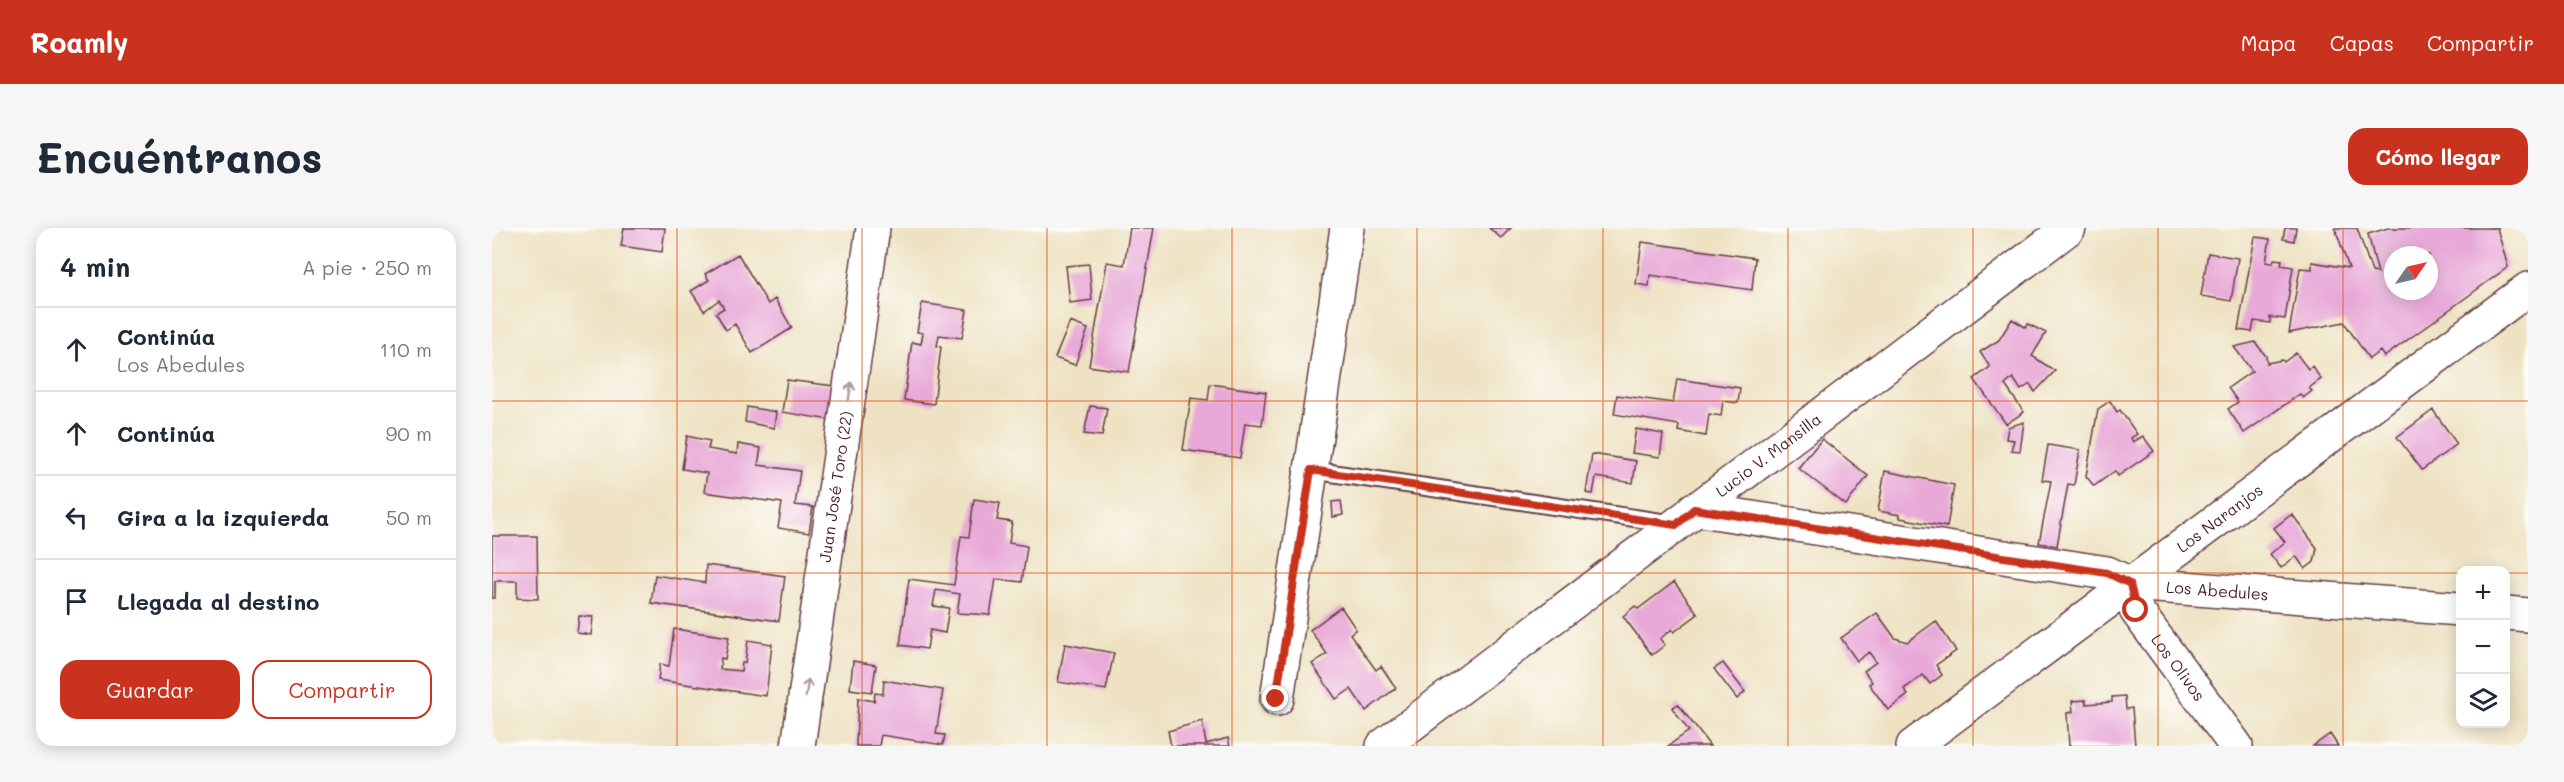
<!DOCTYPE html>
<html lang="es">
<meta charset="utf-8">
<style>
:root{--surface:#fff;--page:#f6f6f7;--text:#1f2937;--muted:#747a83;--line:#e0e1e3;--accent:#c8321e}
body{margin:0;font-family:Mali,sans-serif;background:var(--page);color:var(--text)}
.controls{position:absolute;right:18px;bottom:18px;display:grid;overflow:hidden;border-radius:12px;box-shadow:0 3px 15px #0003}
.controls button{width:54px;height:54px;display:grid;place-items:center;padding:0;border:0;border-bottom:2px solid var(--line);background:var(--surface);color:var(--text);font:30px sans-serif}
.compass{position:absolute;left:1892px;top:18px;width:54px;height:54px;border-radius:50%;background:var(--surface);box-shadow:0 3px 15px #0003;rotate:56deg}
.stop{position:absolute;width:18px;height:18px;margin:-14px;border:4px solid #c8321e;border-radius:50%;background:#fff}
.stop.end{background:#c8321e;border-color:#fff;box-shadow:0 2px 6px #0008}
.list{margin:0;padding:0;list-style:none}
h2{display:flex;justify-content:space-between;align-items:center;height:78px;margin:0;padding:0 24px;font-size:26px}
h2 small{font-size:20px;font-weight:400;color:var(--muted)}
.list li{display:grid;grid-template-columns:39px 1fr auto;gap:18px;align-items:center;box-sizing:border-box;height:84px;padding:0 24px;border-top:2px solid var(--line)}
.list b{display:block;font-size:22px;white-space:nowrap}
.list p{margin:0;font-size:20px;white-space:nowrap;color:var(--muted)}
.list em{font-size:20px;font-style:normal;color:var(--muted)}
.actions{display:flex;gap:12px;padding:18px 24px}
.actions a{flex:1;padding:14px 0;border:2px solid var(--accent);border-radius:18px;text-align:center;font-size:21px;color:var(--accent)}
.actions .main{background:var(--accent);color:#fff}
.icon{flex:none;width:33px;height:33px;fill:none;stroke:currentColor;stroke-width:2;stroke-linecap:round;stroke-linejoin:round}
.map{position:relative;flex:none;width:2036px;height:518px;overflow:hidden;border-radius:18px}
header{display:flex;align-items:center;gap:36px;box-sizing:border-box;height:84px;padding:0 30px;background:var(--accent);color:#fff}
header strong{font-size:28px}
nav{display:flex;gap:33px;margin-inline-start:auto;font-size:21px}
.intro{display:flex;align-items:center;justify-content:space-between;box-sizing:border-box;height:144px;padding:0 36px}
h1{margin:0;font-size:42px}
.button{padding:15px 27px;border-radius:18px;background:var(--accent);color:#fff;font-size:21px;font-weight:700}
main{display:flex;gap:36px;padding:0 36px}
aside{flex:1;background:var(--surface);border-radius:18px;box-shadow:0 3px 15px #0003}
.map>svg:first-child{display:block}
.building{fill:#e8a8d8;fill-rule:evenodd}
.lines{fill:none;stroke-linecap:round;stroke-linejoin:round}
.service-casing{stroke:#633c42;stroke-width:20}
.minor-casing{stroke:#633c42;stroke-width:36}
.service{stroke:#fff;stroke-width:16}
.minor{stroke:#fff;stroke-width:33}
.oneway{stroke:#ae9aa0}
.route{stroke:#c8321e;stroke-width:8}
.grid{fill:none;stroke:#d8530f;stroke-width:1.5;stroke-opacity:0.55}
.labels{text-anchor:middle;stroke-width:5;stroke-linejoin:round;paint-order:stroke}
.street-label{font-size:16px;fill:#4a1f2b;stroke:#fdfcf7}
</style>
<header>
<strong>Roamly</strong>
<nav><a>Mapa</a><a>Capas</a><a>Compartir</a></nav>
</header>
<div class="intro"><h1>Encuéntranos</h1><a class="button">Cómo llegar</a></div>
<main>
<aside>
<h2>4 min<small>A pie · 250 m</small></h2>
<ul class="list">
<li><svg class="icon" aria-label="ahead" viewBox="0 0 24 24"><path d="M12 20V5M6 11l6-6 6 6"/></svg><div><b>Continúa</b><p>Los Abedules</p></div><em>110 m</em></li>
<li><svg class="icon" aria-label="ahead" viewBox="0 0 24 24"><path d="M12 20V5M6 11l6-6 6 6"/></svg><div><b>Continúa</b></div><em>90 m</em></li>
<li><svg class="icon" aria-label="left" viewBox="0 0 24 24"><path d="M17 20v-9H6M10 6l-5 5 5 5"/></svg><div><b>Gira a la izquierda</b></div><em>50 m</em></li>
<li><svg class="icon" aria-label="arrive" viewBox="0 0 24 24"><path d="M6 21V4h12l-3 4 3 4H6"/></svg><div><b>Llegada al destino</b></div></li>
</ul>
<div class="actions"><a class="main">Guardar</a><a>Compartir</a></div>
</aside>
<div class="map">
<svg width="2036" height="518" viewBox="0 0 2036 518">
<rect width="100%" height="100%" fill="#fdfcf7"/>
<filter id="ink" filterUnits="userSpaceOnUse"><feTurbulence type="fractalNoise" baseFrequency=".0167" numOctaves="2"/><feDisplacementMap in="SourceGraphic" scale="12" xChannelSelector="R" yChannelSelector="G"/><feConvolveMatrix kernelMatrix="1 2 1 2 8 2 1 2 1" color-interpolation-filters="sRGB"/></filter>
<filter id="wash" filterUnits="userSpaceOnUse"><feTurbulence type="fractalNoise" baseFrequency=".008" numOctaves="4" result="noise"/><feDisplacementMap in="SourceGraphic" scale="24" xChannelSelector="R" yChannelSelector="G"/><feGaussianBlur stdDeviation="1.35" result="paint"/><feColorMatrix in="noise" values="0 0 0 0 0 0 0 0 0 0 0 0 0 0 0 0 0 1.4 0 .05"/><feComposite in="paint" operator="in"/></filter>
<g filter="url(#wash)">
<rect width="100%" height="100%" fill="#eee2c3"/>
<g id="blocks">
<path class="building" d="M132,0h41l-3,24 -41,-6z
M638,0h24l-25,144 -40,-6 18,-104 17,3z
M997,0h22l-10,10z
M1793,0h11l-2,13 -11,-2z
M1843,0h22l15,44 6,1 -10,-39 20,-6h109l11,39 -124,90 -4,-6 -11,8 -25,-37 -55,11 11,-65 12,1v-7l37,6zM1901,27h36v36h-36z
M1763,9l15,2 -4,23 7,1 1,-4 8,1 -1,5 12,2 -8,52 -15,-2v6l-16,-2 -2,11 -14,-2z
M1150,14l113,16 -3,32 -102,-15 -1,11 -13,-2z
M1716,25l30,5 -7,43 -30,-5z
M246,26l30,50 7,-5 17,29 -40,25 -17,-29 -9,6 -10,-17 8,-5 -5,-8 -15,11 -13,-20 18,-11 -4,-6z
M597,36l3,36 -22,3 -4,-37z
M430,75l45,7 -5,28 -23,-3 -2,11 4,1 -7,57 -30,-4 8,-58 9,2 2,-11 -6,-1z
M1520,91l13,8 3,-3 18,9 -14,23 23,15 -20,21 -5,-8 -9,6 -8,-12 -8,7 19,27 -18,12 -32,-45 16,-12 -10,-15 19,-12z
M578,94l18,7 -13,36 -20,-7z
M1763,114l11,14 1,7 15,-3 2,2 12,-9 12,16 4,-3 9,13 -12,9 3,3 -9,7 -3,-4 -56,39 -16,-24 10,-7 -10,-14 24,-17 -18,-24z
M1185,151l63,9 -2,15 -15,-2 -2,15 -12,-2 -3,22 -28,-5 1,-6 -65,-11 3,-19 56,8z
M295,152l47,6 -4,34 -48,-8z
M718,156l56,8 -4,33 -17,-2 -5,35 -57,-8 8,-52 17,2z
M1618,173l7,11 3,-2 17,24 -6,4 2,4 10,-6 11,15 -36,25 -3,-5 -21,15 -8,-10 12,-67z
M598,178l17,2 -5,28 -18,-2z
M255,179l29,5 -2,16 -29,-6z
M1941,182l24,34 -35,26 -25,-33z
M1532,194l-4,29 -9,-1 3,-10 -8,-1 2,-12z
M1144,201l27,5 -3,23 -28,-4z
M195,208l23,5 -2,8 29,5 1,-10 23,4 -3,17 42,6 -5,34 18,2 -4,26 -31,-5 4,-25 -78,-11 3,-19 -25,-4z
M1330,211l46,37 -22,29 -48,-37z
M1556,217l32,5 -6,35 -6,-1 -11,62 -18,-3 12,-62 -9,-1z
M1100,226l44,7 -3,22 -37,-6 -3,17 -7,-1z
M1393,243l69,14 -7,42 -47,-9v-3l-22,-4z
M482,271l26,4 -3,17 15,2 -3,21 18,3 -5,36 -26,-3 -6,36 -33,-2 3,-19 -24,-4 -3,16 16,2 -4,25 -15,-3 -3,19 -27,-4 9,-66 45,6 7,-49 8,1z
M849,273l2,14 -10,2 -1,-15z
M1800,286l25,34 -3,14 -9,7 -9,-13 -15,12 -11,-14 15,-12 -11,-14z
M0,308h45l1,63 -21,-1v-17h-22v17h-3z
M214,337l79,11 -6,45 -128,-18 4,-28 50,8z
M1182,354l24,32 -24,18 -2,-3 -12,10 5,6 -13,10 -29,-39 12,-10 3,3z
M849,379l15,22 -6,5 26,36 5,-4 15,22 -30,23 -15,-22 -15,10 -24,-35 15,-10 -17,-24z
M1385,385l18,25 12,4 29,-21 20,30 -20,14 6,10 -12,9 -7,-9 -19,14 4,6 -20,15 -19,-26 3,-2 -8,-11 12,-9 -7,-10 -12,9 -16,-23z
M87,388l14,1 -2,18 -14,-2z
M182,401l55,8 -4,22 -4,-1 -1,11 21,2 1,-8h3l3,-23 24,4 -6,52 -108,-16 2,-16 9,2z
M573,416l49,9 -8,37 -48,-8z
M361,433l23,4 -4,27 -22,-3z
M1231,435l22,29 -8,7 -23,-30z
M392,452l59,10 -7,44 9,1 -2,10 -62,-10 -2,11h-23l2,-48 16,3 1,-8 8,1z
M1633,468l1,13 6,-1 3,38h-66l-2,-33 6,-1 -1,-11 14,-1v4l26,-2v-5z
M1186,476l32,42h-42l21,-15 -17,-23z
M710,493l4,23 22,-6 2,8h-59l-3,-15z
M1838,506l8,12h-25z"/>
</g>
</g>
<g filter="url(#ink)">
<use href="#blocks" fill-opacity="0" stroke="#633c42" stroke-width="1.5"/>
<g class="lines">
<g class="service-casing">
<path id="service" d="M819,242l364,54"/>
</g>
<g class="minor-casing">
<g id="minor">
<path id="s1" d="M1202,281l413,64 23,11 330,25"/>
<path id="s2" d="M1638,356l6,26 100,136"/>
<path d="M2014,385l22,2"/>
<path d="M785,471l70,-471"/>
<path id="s3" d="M306,518l75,-518"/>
<path id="s4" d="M891,518l686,-518"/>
<path id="s5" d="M1421,518l615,-457"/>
</g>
</g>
<use href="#service" class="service"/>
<use href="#minor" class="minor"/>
</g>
<defs><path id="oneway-shaft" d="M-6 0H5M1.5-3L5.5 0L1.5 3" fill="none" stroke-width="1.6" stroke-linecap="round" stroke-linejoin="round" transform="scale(1.5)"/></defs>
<g class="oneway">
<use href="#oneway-shaft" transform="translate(358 163) rotate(-82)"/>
<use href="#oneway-shaft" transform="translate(315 460) rotate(-82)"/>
</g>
</g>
<g class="lines" filter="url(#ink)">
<path class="route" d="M784,471l35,-229 365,55 18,-16 413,64 23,11 6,26"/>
</g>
<path class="grid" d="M185,0v518M370,0v518M555,0v518M740,0v518M925,0v518M1111,0v518M1296,0v518M1481,0v518M1666,0v518M1851,0v518M0,173h2036M0,345h1968M2014,345h22"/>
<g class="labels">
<g class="street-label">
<text dy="6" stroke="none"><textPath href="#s4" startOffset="483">Lucio V. Mansilla</textPath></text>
<text dy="6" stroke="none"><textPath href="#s3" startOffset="262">Juan José Toro (22)</textPath></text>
<text dy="6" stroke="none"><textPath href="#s5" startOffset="382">Los Naranjos</textPath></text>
<text dy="6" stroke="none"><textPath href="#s1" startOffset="531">Los Abedules</textPath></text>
<text dy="6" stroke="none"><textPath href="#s2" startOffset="98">Los Olivos</textPath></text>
</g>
</g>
</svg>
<div class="controls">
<button>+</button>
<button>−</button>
<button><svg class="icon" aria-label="layers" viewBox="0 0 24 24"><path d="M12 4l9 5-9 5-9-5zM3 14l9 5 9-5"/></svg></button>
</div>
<svg class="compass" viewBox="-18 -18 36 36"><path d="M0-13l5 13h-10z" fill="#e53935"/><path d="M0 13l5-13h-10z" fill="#747a83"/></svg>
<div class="stop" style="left:1644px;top:382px"></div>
<div class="stop end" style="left:784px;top:471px"></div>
</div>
</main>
